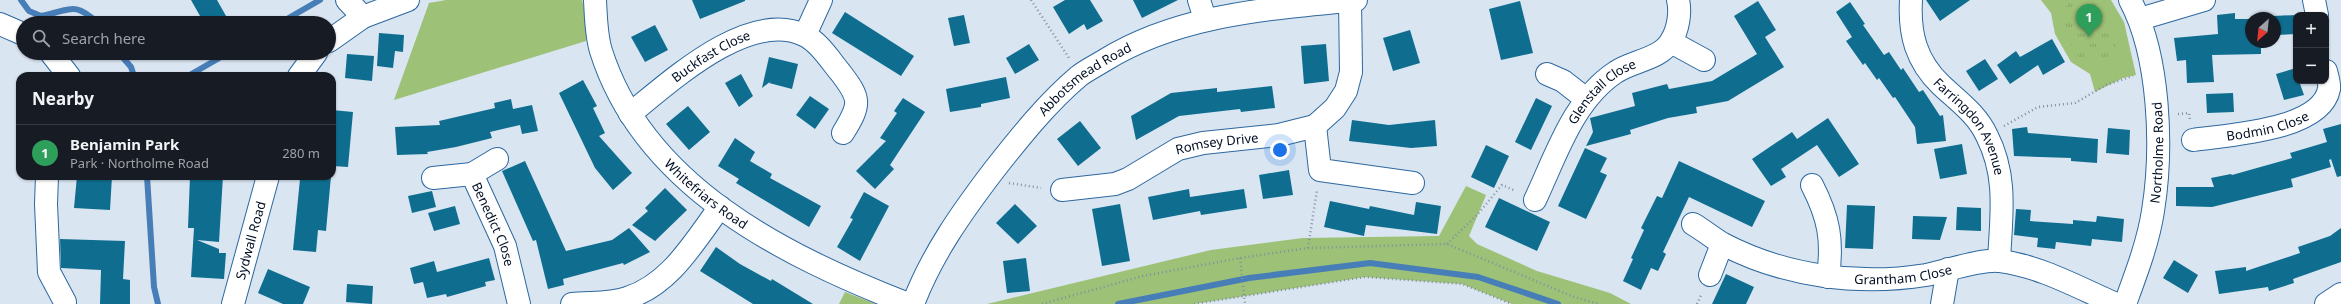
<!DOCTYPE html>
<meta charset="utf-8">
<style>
:root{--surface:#171b24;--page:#20242c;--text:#f1f3f6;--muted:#9ea1a6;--line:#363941;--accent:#b45309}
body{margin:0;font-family:"Noto Sans",sans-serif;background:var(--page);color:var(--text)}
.controls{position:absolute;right:12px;top:12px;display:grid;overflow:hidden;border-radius:8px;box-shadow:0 1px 3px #0004}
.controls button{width:36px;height:36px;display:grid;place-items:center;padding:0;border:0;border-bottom:1px solid var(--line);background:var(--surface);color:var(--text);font:20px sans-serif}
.compass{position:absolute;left:2245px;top:12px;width:36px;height:36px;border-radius:50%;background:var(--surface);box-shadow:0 1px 3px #0004;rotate:207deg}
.you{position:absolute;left:1280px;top:150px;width:14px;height:14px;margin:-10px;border:3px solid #fff;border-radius:50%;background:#1a73e8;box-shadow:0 0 0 6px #1a73e833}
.badge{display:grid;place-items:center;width:26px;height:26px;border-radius:50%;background:var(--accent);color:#fff;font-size:13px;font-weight:700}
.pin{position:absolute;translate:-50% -33px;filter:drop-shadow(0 1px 2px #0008)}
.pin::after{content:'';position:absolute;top:21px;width:14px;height:12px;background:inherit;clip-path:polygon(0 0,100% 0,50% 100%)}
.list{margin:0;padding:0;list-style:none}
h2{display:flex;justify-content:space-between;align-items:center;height:52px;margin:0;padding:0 16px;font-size:17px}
h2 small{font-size:13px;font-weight:400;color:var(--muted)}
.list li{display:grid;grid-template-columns:26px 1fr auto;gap:12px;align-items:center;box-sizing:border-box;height:56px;padding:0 16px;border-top:1px solid var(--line)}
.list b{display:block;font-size:15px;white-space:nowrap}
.list p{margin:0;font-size:13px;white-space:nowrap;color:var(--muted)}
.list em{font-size:13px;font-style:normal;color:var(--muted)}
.icon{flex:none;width:22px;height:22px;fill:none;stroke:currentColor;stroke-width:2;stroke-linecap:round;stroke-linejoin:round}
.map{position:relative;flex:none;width:2341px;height:304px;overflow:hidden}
.search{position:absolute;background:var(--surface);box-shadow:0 1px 3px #0004;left:16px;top:16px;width:320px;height:44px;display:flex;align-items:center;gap:10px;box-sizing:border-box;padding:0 14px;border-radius:22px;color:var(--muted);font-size:15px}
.panel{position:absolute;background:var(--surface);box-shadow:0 1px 3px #0004;left:16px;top:72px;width:320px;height:108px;border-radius:12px}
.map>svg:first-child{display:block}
.grass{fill:#9dc177}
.park{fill:url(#park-tufts)}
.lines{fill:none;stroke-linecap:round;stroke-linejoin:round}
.stream{stroke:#477eb7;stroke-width:6}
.building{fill:#0f6e90}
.minor-casing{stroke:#2d689f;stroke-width:24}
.path{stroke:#8390a0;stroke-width:2.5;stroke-dasharray:1 3;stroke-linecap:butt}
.minor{stroke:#fff;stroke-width:22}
.labels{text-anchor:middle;stroke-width:4;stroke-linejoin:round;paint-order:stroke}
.street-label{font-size:13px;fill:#000e23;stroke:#fff}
</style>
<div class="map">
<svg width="2341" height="304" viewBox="0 0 2341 304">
<defs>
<pattern id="park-tufts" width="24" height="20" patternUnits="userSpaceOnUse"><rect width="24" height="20" fill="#9dc177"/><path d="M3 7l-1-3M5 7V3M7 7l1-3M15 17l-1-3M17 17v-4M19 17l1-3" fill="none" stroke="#85a567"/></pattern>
</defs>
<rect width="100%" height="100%" fill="#d9e5f1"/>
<path class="grass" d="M446,0h136l5,19 -1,22 -192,59 35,-97z
M2041,0h70l13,22 12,53 -13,3 -28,14 -5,-18 -19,-12 -16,-28 -4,-21z
M1466,186l20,9 -17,41 8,8 60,27 73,22 21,11h-119l-50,-20 -97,-7 -171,27h-207l224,-54 92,-12 136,-2z
M845,292l31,12h-37z"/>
<path class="park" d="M2070,0h26l22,52 -33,14 -28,-43z"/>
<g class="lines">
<path class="stream" d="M21,0l8,11 12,5c29,-5 32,-16 57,7
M280,23l40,-23
M119,53l12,14 3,9
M188,76l40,-23
M147,176l7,111 4,17
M1118,304l131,-26 121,-15 108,14 80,27"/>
</g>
<path class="building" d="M191,0h26l13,23h-26z
M692,0h53v1l-45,18z
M1065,0h25l13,21 -16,9 -3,-6 -15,10 -16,-27z
M1133,0h45l-36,18z
M1926,0h44l-30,21z
M1520,1l13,52 -32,7 -12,-51z
M1758,1l18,29 -11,7 19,30 -56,34 -32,6 1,6 -29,5 -38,12 1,4 -45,12 7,-14 -3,-14 45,-12 -3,-13 35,-9 2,5 43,-8 45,-27 -23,-38z
M1850,2l15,22 -2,1 21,30 5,-3 12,18 2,-2 16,24 4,-2 17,26 3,-1 3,26 -29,3 -2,-17 -20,-30 -2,1 -14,-20 -2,2 -12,-17 -2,2 -17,-24 6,-4 -16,-25z
M845,12l69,44 -13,20 -69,-43z
M2235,13v6h16v23h10v12l-49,1 2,27 -27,1 -1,-23 -9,1 -3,-23 44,-4 -1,-19z
M964,15l6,28 -16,3 -6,-28z
M2296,15v19l-21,1v-17l-2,-2z
M655,25l13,25 -23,12 -14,-25z
M1410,30l10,33 -27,8 -10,-33z
M379,33l25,2 -1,17 -8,-1 -2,17 -16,-2z
M2052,39l13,23 -22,13 -5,-10 -28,19 -13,-19 19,-14 4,6z
M1029,44l10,16 -24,14 -9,-16z
M1326,44l3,37 -25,3 -3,-38z
M347,54l27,2 -2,25 -27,-3z
M769,57l29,7 -6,25 -23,-6 2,-2 -9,7z
M1985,59l13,20 -19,12 -13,-20z
M2296,68v13h3l5,14 -20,5 -8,-26z
M741,74l12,22 -14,11 -14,-24z
M1006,77l4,21 -29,6v3l-31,5 -4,-23z
M583,80l14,26 -4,2 12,25 -6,3 33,37 -19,17 -18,-22 -36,-75z
M1272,86l3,22 -34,4 -1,-3 -61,7 -43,24 -5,-24 40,-23 46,-5v4z
M2233,93l1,19 -27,1 -1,-19z
M810,96l19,13 -14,20 -19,-14z
M903,98l22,14 -35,53 4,4 -19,20 -19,-18 30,-30 -6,-3 17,-25 -3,-2z
M1536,98l16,8 -21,44 -16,-8z
M511,99l2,10 19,-4 6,26 -16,3 -2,-9 -30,7 2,6 -36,9 -29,5 1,2 -31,1 -2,-28 45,-2 -1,-4 56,-13 -1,-5z
M688,106l22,26 -21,18 -23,-26z
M332,110l21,2 -5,55 -16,-1z
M1828,118l31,46 -20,13 -22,-32 -36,24 5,8 -15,9 -19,-27 40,-27 5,7z
M1352,120l37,5 46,-5 2,26 -26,2 -62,-7z
M1080,121l21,27 -23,18 -21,-27z
M2341,124v52l-4,1 -6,-18 -2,1 2,7 -40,12 2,8 -81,20 -36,-1v-19h38l-3,-9 20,-4 1,1 60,-17 -2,-5 37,-11 -4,-13z
M2027,127l1,6 70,6 -1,24 -26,-2v-3l-57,-2 -2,-27z
M2108,128l22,2 -1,25 -23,-2z
M735,138l20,14 -5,9 22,13 -2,4 51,28 -12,21 -73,-44 3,-4 -21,-13z
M1962,144l5,30 -27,5 -6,-30z
M1486,145l23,11 -15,32 -23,-11z
M1585,148l22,10 -7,14 7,3 -21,44 -28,-13z
M525,161l41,90 46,-11 17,-12 21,24 -26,13 -1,-2 -60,16 1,6 -16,4 -12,-49 -3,1 -31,-70z
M1679,161l86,40 -13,26 -63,-30 -26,55 3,2 -8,17 -7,-3 -10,22 -18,-9 10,-22 -2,-1 13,-28 -3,-2 16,-32 5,2z
M1289,170l4,25 -30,4 -4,-24z
M77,176h35l-2,34 -36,-2z
M190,176h33l-4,66 -22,-2 22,9v4h7l-2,26 -33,-2 3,-49h-6z
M314,176h17l-5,55 -8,-1 -2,22 -23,-2 7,-71 13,1z
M665,188l22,22 -32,31 -23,-16 16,-14 -3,-3z
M1189,189l1,8 54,-8 3,19 -46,7 -1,-4 -47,9 -5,-23z
M432,191l4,16 -24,6 -4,-17z
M864,192l25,14 -29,55 -23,-14 16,-28 -3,-1z
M1499,198l51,24 -13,29 -52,-24z
M1330,201l39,8 1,-3 44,9 2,-13 25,4 -4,28 -71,-9 -2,11 -40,-9z
M1015,204l22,22 -19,18 -22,-21z
M1120,204l10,57 -28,5 -10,-57z
M1847,205l28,1 -2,43 -28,-1z
M455,206l5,18 -26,7 -6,-18z
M1957,207l24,1v23l-25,-1z
M2016,209l15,1 -1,11 43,3v-4l23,2 1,-6 27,3 -2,23 -30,-3 -1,7 -35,-4 -1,7 -18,-2 1,-9 -24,-3z
M1913,216l34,1 -7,23 -28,-1z
M2341,228v34l-48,17 1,4 -25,8 -1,-4 -49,7 -4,-23 31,-4v4l54,-18 -2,-6 32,-11z
M60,239l65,2 -2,38 7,1v24h-30l1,-34 -40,-2z
M716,247l24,17 31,17 1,-2 41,25h-60l-53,-33z
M489,258l6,22 -10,2 1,4 -39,11 -1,-3 -19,4 -4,-16 -9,2 -4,-16 24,-7 3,11z
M1026,258l4,33 -23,2 -4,-32z
M2174,260l24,15 -10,18 -25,-15z
M268,269l42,18 -7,17h-20l-25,-11z
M1726,274l28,13 -8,17h-34z
M347,284l26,2 -1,18 -26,-2z"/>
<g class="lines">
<g class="minor-casing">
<g id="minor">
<path d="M347,0l16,17"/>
<path id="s1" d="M595,0c1,17 1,35 6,51 43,136 184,205 307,253"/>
<path d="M1199,0l6,19"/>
<path id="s2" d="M1911,0c-2,34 5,61 30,85 17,16 36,29 46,51 21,41 14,81 12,125"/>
<path d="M2314,0l3,15"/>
<path d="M2140,19l64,-19"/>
<path d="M0,24l23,10"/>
<path d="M805,35l16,-35"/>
<path d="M329,41l34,-24 45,-17"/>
<path d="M1671,42l33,18"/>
<path d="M51,53l18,23"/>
<path d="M1547,74l16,7 23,18"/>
<path d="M299,76l17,-23"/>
<path id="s3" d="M630,114c40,-32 118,-105 174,-79 15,7 26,25 36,37 21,27 21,32 3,61"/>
<path d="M1315,126l5,44 93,13"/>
<path id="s4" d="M2193,140c33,-5 128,-9 136,-51 1,-5 -2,-13 -3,-18"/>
<path id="s5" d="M497,159l-25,15 33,72 14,58"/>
<path d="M47,176l-1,28 3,68 16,30"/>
<path d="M433,178l39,-4"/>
<path d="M1812,185c17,33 21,55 16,92"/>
<path id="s6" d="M1062,190l53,-6 13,-5 50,-30 25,-6 76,-8 36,-9 20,-18 11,-17 5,-19 -1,-71"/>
<path id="s7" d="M1535,200c21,-44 38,-100 81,-128 16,-11 45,-13 55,-31 7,-11 10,-28 7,-41"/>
<path id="s8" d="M1693,224c10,6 20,14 30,20 61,32 135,42 203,31 21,-4 53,-16 74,-14 40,5 79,27 116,43"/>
<path d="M1710,275l12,-31"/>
<path id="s9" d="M233,304l35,-128"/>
<path d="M572,304c17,-2 38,0 55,-6 43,-13 67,-56 93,-91"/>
<path id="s10" d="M913,304c19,-50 49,-92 81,-134 26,-33 53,-67 85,-94 8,-6 18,-11 26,-16 75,-46 165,-51 251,-60"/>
<path d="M1942,304l6,-35"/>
<path id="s11" d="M2125,304c11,-30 23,-61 28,-93 10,-62 7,-155 -23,-211"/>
<path d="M2326,304l15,-10"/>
</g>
</g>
<path class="path" d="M1031,0l38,58
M2178,114l11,-1 1,7
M2004,126l34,-19 37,-4 31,-18 27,-9
M1009,183l32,5
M1447,244l30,-29 25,-30 14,6
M1308,248l9,-58
M1240,258l5,46
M1042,304l101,-28 97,-18 68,-10 139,-4 127,53 25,7
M1194,304l171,-27 97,7 50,20
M1697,304l5,-11"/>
<use href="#minor" class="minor"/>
</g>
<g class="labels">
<g class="street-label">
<text dy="5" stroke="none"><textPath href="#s3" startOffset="100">Buckfast Close</textPath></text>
<text dy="5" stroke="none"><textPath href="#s10" startOffset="287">Abbotsmead Road</textPath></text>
<text dy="5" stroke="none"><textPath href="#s7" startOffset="130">Glenstall Close</textPath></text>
<text dy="5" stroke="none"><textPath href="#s4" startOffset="76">Bodmin Close</textPath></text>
<text dy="5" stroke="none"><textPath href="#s2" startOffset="145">Farringdon Avenue</textPath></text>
<text dy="5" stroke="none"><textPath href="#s6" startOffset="165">Romsey Drive</textPath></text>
<text dy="5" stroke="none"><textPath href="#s11" startOffset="156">Northolme Road</textPath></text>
<text dy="5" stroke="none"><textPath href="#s1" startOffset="232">Whitefriars Road</textPath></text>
<text dy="5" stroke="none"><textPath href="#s5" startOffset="84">Benedict Close</textPath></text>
<text dy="5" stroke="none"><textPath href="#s9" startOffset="66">Sydwall Road</textPath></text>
<text dy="5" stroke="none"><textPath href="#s8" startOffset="222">Grantham Close</textPath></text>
</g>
</g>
</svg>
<div class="controls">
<button>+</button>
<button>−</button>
</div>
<svg class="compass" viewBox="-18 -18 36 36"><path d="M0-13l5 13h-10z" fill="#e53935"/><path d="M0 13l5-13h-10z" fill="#9ea1a6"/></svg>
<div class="you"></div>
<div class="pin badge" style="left:2089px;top:37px;background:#2e9e5b">1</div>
<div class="search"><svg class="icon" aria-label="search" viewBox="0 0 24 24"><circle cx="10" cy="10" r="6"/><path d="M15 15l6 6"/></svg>Search here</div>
<section class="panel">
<h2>Nearby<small></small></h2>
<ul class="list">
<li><span class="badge" style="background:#2e9e5b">1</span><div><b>Benjamin Park</b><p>Park · Northolme Road</p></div><em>280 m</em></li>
</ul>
</section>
</div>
